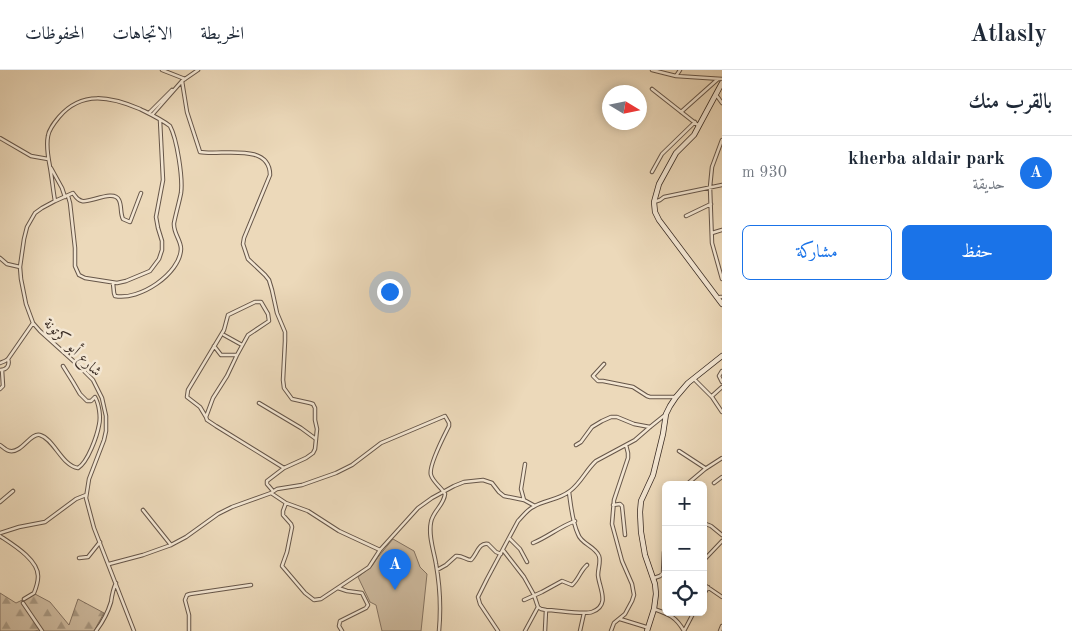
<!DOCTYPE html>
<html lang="ar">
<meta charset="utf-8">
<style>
:root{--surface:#fff;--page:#f6f6f7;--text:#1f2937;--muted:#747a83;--line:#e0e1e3;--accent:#1a73e8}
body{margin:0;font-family:"Old Standard TT",Amiri,serif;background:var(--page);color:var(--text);direction:rtl}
.controls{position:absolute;right:15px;bottom:15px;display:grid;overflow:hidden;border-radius:8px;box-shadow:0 2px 8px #0003}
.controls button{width:45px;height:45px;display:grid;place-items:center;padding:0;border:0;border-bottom:1px solid var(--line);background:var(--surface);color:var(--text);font:25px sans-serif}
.compass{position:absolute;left:602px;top:15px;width:45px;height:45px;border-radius:50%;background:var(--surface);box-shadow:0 2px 8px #0003;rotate:100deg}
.you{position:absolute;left:389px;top:221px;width:18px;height:18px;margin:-12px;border:4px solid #fff;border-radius:50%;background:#1a73e8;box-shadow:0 0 0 8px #1a73e833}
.badge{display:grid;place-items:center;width:32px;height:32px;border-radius:50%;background:var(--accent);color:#fff;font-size:16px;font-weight:700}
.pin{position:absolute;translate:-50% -41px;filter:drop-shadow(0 1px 2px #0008)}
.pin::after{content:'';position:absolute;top:26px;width:18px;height:15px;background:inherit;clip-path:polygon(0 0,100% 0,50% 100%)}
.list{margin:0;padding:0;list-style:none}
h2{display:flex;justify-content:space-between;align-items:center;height:65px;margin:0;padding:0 20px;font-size:21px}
h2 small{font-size:16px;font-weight:400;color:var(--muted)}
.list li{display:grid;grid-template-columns:32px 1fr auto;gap:15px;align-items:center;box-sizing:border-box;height:75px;padding:0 20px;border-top:1px solid var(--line)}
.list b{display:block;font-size:19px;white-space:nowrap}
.list p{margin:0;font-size:16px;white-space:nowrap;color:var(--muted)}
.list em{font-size:16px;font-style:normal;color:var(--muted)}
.actions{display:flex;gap:10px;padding:15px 20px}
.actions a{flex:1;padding:11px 0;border:1px solid var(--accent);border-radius:8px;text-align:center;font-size:18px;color:var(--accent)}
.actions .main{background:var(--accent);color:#fff}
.icon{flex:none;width:28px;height:28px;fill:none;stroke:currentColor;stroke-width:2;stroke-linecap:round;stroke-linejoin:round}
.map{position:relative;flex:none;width:722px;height:561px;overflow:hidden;direction:ltr}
header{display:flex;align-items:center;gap:30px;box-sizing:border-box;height:70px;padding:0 25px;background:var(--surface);border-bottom:1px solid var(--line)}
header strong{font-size:24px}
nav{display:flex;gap:28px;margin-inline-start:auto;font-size:18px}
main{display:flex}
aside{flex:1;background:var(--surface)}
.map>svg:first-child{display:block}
.green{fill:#cebba0;stroke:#847362}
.forest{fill:url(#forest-firs);stroke:#847362}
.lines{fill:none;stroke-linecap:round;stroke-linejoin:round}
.minor-casing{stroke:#665649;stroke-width:4.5}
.secondary-casing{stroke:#392b23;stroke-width:6}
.minor{stroke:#f3e6d2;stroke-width:2.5}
.secondary{stroke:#f3e6d2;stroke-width:4.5}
.labels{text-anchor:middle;stroke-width:5;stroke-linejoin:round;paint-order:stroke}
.street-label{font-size:15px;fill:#392b23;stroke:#f3e6d2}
</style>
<header>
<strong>Atlasly</strong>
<nav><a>الخريطة</a><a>الاتجاهات</a><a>المحفوظات</a></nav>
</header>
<main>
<aside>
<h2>بالقرب منك<small></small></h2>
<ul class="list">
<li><span class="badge">A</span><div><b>kherba aldair park</b><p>حديقة</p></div><em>930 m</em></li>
</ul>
<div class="actions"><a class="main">حفظ</a><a>مشاركة</a></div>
</aside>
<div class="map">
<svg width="722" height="561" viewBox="0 0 722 561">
<defs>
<pattern id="forest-firs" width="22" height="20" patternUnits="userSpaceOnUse" patternTransform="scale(1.25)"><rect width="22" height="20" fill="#cebba0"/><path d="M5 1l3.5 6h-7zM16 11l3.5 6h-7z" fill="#a89882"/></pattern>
</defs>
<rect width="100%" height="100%" fill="#ecd9ba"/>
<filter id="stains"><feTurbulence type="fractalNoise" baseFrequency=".004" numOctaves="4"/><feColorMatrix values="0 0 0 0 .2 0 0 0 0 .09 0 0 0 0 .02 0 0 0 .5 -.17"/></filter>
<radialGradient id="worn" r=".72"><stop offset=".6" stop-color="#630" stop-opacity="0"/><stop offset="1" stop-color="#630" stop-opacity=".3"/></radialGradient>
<path class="green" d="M393,469l21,12 6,16 7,7 -6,57h-39l-6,-26 -6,-3 -12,-25 14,-11 6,-9z"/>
<path class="forest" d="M0,523l16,10 19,-9 15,8 19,23 9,-26 26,14 -10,18h-54v-1l-6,1h-34z"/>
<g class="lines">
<g class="minor-casing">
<path id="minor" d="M162,0l23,9
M652,0l24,6 46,3
M676,6l4,-6
M182,11l5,31 13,40c20,4 70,-10 70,23l-26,63 -1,6 5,15 17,16 4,5 3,10 5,23 8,19v9l-2,39 1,8 8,11 18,4 3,1 2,4v12l2,9 -2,20 -2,4 -7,5 -22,10
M652,19l47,37
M717,26l5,7
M681,42l37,-33
M149,43l23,-23
M152,45l30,-34 16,-11
M0,68l31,18 17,3
M722,70l-10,27 -2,20 2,56 10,36
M51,98l11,20 3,9
M652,102l10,-18 33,-32
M68,126l2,7 5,45v18l4,9 6,3 32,5 9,-2 24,-10 9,-12 3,-9v-9l-4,-13 -2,-11 7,-37 -3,-60
M55,131c-2,-11 -3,-23 -5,-34 -2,-10 -4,-21 -2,-31 1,-7 6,-13 11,-19 23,-27 52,-20 81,-8 10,5 21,10 30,17 7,13 13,52 11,67 -2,10 -5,20 -7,30 -1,10 7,17 7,26 -1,25 -42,52 -66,47l-1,-3 -1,-10
M654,132l6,-2 4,-3 58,-12
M686,146l25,-12
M712,163l10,-3
M0,188l7,6 13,3
M720,227h2
M224,265l18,10
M214,276l7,9h16
M0,293l5,-2 3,-2 25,-36
M604,294l-11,12 5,5h5l30,6 14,9 3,1h26
M0,300c7,0 10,-5 8,-11
M722,301l-3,5 3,6
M694,309l18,18 10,15
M0,319l3,-3 -1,-16
M712,326l10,-9
M259,333l42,25 15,11
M206,347l-6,-10 -13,-10 1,-7 36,-60 4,-15 27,-13h6l7,12 1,7 -21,14 -11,20 -10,21 -14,22 -7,19 1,3 9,6 68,42 -17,13v3l6,7
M0,375c3,2 7,6 10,6 12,2 21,-19 30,-16 14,4 22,31 38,33 10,-6 19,-32 21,-43 2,-8 0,-21 -4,-28l-4,4h-4l-7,-7 -7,-12 -10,-16
M576,375l5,-3 11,-15 10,-6 9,-4h6l17,7 16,3
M679,381l26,17
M525,394l-4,25 3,11 11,6
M714,413l8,-6
M686,415l19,-16 17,-11
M271,423l15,10 22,8 31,20 41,19
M0,432l13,-11
M286,433l-3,8v4l8,9 1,3 -5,25 -5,14 23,27 9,7 7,-1 48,-32 11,-17 38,-42 14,-10 22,-12 10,-4 19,-2 9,3 7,9 5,4 20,4
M613,435l7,-1 2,2 3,29
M143,440l28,35
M703,453l8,3 11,9
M0,463l19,-6 26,-5 31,-23 10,-4
M0,466c12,8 39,24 38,41 0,5 -2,11 -4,16l-10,6
M509,468l11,11 7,13
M533,473c15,-6 26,-16 42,-22
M503,480l21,27 10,18 4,12 3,2 5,1 -1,21
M79,488l9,-1 12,-15
M703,491l19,-20
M109,494l34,-9 28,-10 15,-8 32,-23 14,-7 39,-14 6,-4 25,-4 34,-12 16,-8 29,-22 64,-27 4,7v3c-5,10 -21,40 -18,49 2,7 11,13 14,19 -1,11 -12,17 -14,28 -3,14 3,29 5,42 4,22 5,45 3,67
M437,500l9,-5 10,-9c6,-1 10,4 15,4 6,-6 8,-18 17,-16l8,8 5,2
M654,508l6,-2 3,-3 1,-21 2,-7
M703,514l19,13
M338,518l9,3 15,2 6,12 -2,3 -26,13 -1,5 3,5
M703,526l5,-9
M524,530l18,-8 20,-11 10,4c7,-6 8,-14 15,-20
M23,533l19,28
M654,539c15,5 22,8 30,22
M546,540c10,0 38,5 46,2 19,-7 7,-24 6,-37 0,-7 3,-13 1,-19 -4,-10 -18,-12 -21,-22 -6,-13 -7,-28 -9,-42
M620,549l26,8
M96,561c6,-8 12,-19 15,-29 1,-7 2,-13 5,-19
M134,561l-40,-103 -8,-30 3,-19 15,-39 2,-9v-15l-4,-18 -9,-18 -13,-13 -40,-36 -7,-8 -7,-19 -5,-25 -1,-12 4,-28 3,-12 8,-14 7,-5 13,-7 18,-8c3,4 4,7 9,8 8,2 32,-12 37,-1 3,6 1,13 4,19l7,3 11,-29
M189,561v-16l-4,-15 2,-5 3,-1 61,-9
M498,561l-18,-27 -2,-7 9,-18 31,-58c5,-5 9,-11 15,-14 11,-7 26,-7 37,-16 11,-8 16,-21 26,-30l39,-21 15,-13 15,-12
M525,561l13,-24
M580,561l4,-18
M611,561l3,-8 11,-9 7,-13 2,-6 -2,-11 -10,-23 -10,-37 2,-24 14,-42v-5l-2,-8
M684,561l10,-19
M720,561l2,-5"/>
</g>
<g class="secondary-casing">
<path id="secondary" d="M722,13l-28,52 -18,18 -17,31 -5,18 1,10 4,8 63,84
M647,561l7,-22 2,-15 -1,-10 -10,-29 -4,-23 -1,-20 1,-11 12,-26 10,-41 3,-20 4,-8 6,-9 12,-14 34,-27"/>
</g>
<use href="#minor" class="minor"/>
<use href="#secondary" class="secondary"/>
</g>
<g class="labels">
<g class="street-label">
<text transform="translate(73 277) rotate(45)" y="5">شارع أبو كرتونة</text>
</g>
</g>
<rect width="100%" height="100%" filter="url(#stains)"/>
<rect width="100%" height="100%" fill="url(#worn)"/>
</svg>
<div class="controls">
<button>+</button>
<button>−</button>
<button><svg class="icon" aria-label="locate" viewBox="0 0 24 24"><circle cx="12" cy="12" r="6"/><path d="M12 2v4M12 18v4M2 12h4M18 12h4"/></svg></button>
</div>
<svg class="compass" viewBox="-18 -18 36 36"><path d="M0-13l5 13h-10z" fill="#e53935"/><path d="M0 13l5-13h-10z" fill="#747a83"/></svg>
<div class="you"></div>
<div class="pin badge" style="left:395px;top:520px">A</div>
</div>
</main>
